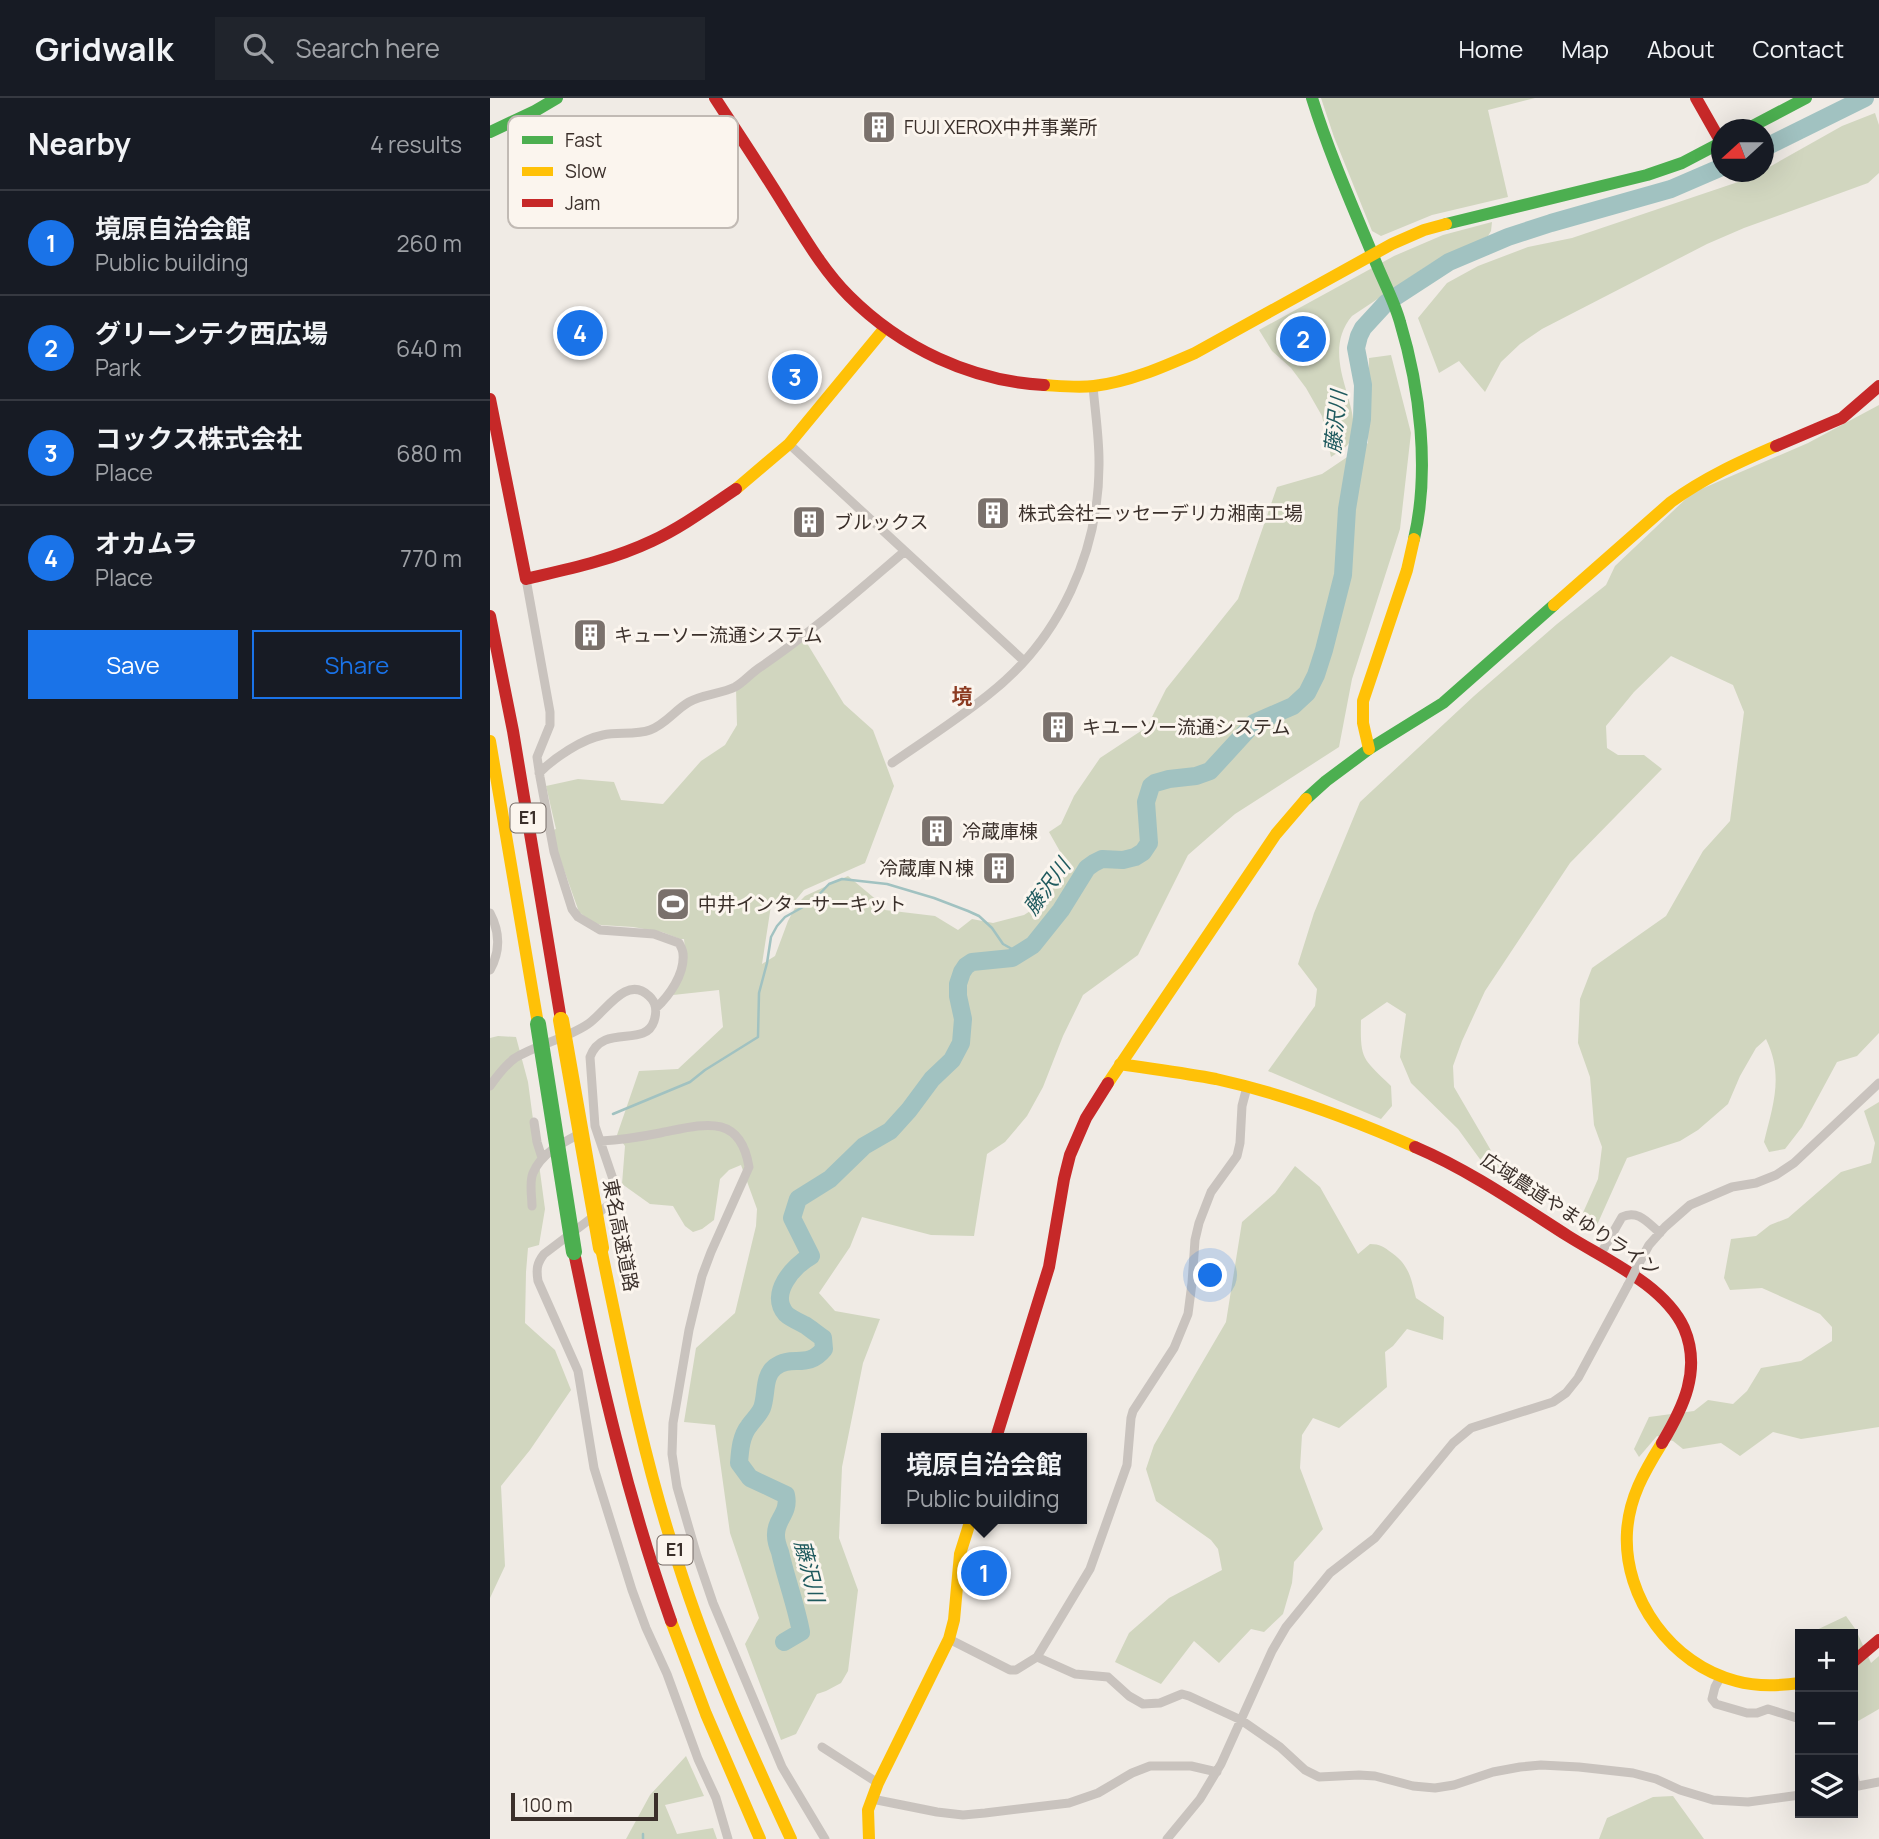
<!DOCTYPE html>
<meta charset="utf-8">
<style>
:root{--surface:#171b24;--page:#20242c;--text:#f1f3f6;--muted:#9ea1a6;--line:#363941;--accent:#1a73e8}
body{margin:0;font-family:Manrope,"Noto Sans JP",sans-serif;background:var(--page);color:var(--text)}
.controls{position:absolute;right:21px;bottom:21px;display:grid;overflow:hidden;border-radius:0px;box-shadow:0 7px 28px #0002}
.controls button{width:63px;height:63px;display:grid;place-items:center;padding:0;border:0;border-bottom:2px solid var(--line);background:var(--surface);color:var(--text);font:35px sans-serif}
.compass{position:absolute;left:1221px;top:21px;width:63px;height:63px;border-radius:50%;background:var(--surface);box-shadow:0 7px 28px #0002;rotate:249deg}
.scale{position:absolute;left:21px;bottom:18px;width:147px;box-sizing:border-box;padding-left:7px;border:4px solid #3b302b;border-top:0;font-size:19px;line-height:24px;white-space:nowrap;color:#3b302b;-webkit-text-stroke:5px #fbf5ee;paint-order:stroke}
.you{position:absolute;left:721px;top:1178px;width:24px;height:24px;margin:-18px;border:5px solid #fff;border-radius:50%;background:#1a73e8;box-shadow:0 0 0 10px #1a73e833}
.badge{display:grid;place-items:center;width:46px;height:46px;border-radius:50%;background:var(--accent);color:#fff;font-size:23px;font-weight:700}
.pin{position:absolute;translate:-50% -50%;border:4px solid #fff;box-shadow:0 2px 7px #0006}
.popup{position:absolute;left:391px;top:1335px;width:206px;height:91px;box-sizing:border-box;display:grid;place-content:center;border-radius:0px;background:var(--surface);filter:drop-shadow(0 2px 5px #0005);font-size:23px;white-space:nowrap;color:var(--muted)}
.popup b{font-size:26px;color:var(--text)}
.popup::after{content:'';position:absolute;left:50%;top:100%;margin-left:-14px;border:14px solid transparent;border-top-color:var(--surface)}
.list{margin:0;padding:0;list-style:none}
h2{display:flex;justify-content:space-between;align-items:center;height:91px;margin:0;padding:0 28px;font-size:30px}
h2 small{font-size:23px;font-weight:400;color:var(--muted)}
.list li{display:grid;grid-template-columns:46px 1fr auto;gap:21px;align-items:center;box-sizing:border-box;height:105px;padding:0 28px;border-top:2px solid var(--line)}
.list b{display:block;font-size:26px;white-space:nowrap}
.list p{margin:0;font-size:23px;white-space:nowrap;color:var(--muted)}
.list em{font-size:23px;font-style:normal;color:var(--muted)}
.actions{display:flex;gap:14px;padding:21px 28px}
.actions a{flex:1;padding:16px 0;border:2px solid var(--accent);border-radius:0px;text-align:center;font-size:24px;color:var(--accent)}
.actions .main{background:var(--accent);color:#fff}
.icon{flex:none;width:38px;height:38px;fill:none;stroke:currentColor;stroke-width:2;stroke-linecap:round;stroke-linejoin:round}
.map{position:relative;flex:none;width:1389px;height:1741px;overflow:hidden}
header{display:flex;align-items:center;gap:42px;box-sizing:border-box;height:98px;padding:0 35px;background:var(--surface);border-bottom:2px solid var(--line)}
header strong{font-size:33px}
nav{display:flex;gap:38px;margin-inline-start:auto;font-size:24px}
.search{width:490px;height:63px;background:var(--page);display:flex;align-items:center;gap:18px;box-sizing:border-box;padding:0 24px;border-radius:0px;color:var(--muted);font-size:26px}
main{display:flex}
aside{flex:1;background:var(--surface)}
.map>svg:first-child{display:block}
.green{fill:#d1d6bf}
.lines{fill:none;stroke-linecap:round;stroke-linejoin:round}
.stream{stroke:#a1c2c1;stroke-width:2.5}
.river{stroke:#a1c2c1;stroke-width:18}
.street{stroke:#c9c3be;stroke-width:9}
.fast{stroke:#4caf50;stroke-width:12}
.slow{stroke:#ffc107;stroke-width:12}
.jam{stroke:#c62828;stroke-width:12}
.street-bridge{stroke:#c9c3be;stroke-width:9}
.fast-bridge{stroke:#4caf50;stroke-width:16}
.slow-bridge{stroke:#ffc107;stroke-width:16}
.labels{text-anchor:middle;stroke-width:6;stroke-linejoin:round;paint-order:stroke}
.shield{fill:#fbf5ee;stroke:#756b66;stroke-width:2}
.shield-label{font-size:18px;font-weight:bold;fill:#3b302b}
.poi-label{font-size:19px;fill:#3b302b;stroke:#fbf5ee;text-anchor:start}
.street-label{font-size:19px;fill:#3b302b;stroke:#fbf5ee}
.water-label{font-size:21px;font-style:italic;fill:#1f5a5e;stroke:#fbf5ee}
.neighbourhood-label{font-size:21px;font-weight:bold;fill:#8c3b22;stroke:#fbf5ee}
.key{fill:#fbf5ee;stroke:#c1bab4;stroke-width:2}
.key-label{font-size:19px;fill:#3b302b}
</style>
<header>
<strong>Gridwalk</strong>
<div class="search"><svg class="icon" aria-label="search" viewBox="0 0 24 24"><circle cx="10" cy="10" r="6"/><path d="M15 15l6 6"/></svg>Search here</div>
<nav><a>Home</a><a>Map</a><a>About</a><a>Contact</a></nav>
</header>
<main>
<aside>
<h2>Nearby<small>4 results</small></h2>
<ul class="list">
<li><span class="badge">1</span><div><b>境原自治会館</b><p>Public building</p></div><em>260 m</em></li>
<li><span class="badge">2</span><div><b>グリーンテク西広場</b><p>Park</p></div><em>640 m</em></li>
<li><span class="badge">3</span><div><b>コックス株式会社</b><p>Place</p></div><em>680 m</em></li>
<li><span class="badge">4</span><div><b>オカムラ</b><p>Place</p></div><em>770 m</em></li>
</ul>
<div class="actions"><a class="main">Save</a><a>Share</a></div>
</aside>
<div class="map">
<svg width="1389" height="1741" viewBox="0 0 1389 1741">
<rect width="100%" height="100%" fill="#f0ebe5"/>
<path class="green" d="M831,0h214l-47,12 20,87 -76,18 -51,21 -9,-5 -38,-94z
M1385,15l4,12v48l-11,10 -124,45 -37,16 -165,85 -22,15 -19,18 -16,30 -26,-31 -20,12 -21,-55 29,-35 31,-17 50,-19 44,-9 169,-57 23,-9v-2l78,-44z
M1002,124l-1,9 -3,5 -58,28 -78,52c-36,43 17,97 -3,127 -5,7 -12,10 -18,14l-9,-41 -16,-28 -15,-20 -19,-17 -13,-21 135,-74 49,-21z
M901,257l20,78 -11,96 -48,150 -13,68 -104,67 -47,41 -50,100 -55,40 -20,41 -20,51 -16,29 -22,26 -18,12 -13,82 -43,-1 -69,-18 -12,30 -31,46 16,18 45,8 -17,44 -21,104 -3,71 19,52 -10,81 -7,12 -15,8 -9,3 -21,40 -15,6 -36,-96 14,-26 -29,-85 -15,-108 -31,-3 12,-74 39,-35 21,-87 1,-17 -16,-44 -12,5 -9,9 -6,41 -12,9 -9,3 -8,-6 -12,-20 -23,-2 -28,-20 3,-38 -8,-11 22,-64 39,-2 45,-42 -4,-37 -46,5 13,-36 -2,-20h-4l-18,-7 -29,-5 -32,-2 -9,-3 -13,-10 -21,-59 -5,-23 3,-1 -10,-43 32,-7 36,3 7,18 42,4 38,-43 24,-16 12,-20 -1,-37 69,-48 39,64 29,26 21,56 -29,77 -61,27 -15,18 -17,-9 -10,65 13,-8 13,-35 9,-17 8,-8 43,-20 31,26 6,8 50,6 23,14 14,-11 21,4 31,-8 14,-9 8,-11 16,-40 -13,-23 12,-8 13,-28 26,-38 47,-31 19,-38 72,-90 39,-112 45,-13 46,-31 1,-85z
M1389,307v628l-22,23 -20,6 -35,65 -17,22 -16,3 -5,-10c9,-37 20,-66 2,-103l-10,9 -16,28 -12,28 -30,26 -18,11 -53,17 -30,67 -19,-1 20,-45 4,-32 -8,-22 -4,-48 -12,-34 2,-44 12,-31 74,-52 37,-65 27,-30 14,-109 -11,-27 -62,-29 -37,36 -28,34 1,22 11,7h26l18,14 -92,94 -85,128 -23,50 -9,25 1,21 46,79 -10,7 -32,-44 -47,-46 -11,-26 6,-43 -19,-12 -26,18c-1,41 2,38 30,66l1,20 -11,13 -113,-48 47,-65 2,-17 -19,-25 16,-51 46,-111 114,-106 83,-72 49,-39 9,-19 77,-73 116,-50z
M8,938l18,1 12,45 17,127 -6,36 -11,3 -2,24 -1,51 30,27 16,40 -41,60 -29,36 4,80 -15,32v-560z
M1389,1004v325l-78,12 -28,-7 -33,24 -19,-13 -38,6 -10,-8 -16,-5 -18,21 -5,-8 15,-32 45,-6 14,-11 25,4 14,-13 14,-23 40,-7 31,-20v-14l-12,-13 -58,-26 -32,2 -6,-12 7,-39 25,-3 14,-11 18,-7 53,-46 30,-9 4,-20 -11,-32z
M805,1068l25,21 38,67 12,-10c10,0 14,3 22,9 17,12 19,25 24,45l28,19 -1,23 -36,-11 -14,17 -8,6 2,35 -48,41 -26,-10 -11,17 -2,33 23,61 -29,33 -2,21 -9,31 -19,18 -13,-3 -32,34 -25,-22 -33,43 -46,-22 14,-29 40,-35 53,-28 -4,-21 -7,-9 -55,-39 -10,-32 8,-24 72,-123 16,-100 33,-29z
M1356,1518l10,14 15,33 8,-7v53l-26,15v-90h-45z
M196,1658l18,40 -39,9 12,29 36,-6 4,11h-91l24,-44z
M1183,1698l31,43h-105l8,-21 46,-21z"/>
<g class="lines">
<path class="stream" d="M123,1016l77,-32 15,-12 53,-33 1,-44 8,-30 4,-26 6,-11 8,-9 27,-15 17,-18 13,-5 45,5 47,14 34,13 11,5 13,12 11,16 16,9
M153,1736v5"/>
<path class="river" d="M1274,50l101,-50
M294,1544l17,-10c-5,-27 -15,-53 -21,-80 -2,-5 -4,-11 -4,-16 -1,-17 14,-22 10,-41l-36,-17 -11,-15c1,-13 2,-27 10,-37 4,-6 10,-11 13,-18 5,-13 1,-32 13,-41 17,-13 32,3 49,-18l-1,-11c-6,-4 -12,-9 -18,-13 -6,-3 -15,-7 -19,-11 -18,-20 8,-49 25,-58l-19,-38 6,-19 32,-20 34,-33 26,-15 19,-21 23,-31 20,-19 9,-17 2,-24 -5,-23v-12l4,-12 4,-6 6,-4 40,-4 21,-13 28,-35 26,-42 7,-5 8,-4 21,1 12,-3 8,-5 6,-9 -3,-41 5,-16 4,-3 14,-4 27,-3 14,-5 44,-48 39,-17 14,-13 9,-18 8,-25 19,-75 4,-66 15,-90 1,-34 -7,-37 3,-12 4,-8 23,-25 63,-41 59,-25 43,-14 120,-34 51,-22"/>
<path class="street" d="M299,346l235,217
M36,481l24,133v13l-13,32 3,20 14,75 18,57 6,8 22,13 54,4 25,9c2,4 4,7 4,11 2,20 -14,42 -27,54
M402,665c32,-22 66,-44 96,-68 72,-56 112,-144 111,-234 0,-25 -4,-50 -6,-75
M49,675c15,-15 43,-34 64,-38 15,-3 33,0 47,-5 16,-6 25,-20 39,-28 14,-8 32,-8 46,-15 9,-5 15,-13 24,-19 52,-35 99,-77 146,-117
M0,815c10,19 10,39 0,57
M0,988c7,-10 15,-21 25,-28 23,-14 51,-19 73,-34 17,-11 38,-50 61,-28 7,6 8,16 5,25 -9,28 -51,1 -64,36l5,69 21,62 -1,9 -5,7 -66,50c-7,9 -8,15 -6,27l40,90 16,97 38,122 14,38 21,46 31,85 18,39 12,41
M44,1024l3,20 5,16
M111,1043c20,-1 39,-4 59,-8 41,-8 80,-22 89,34l-38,85 -9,24 -13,54 -12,70 -4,23 -1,31 5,33 20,69 16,47 69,164 43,72
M42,1108c0,-9 -3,-24 1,-33 9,-21 31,-31 50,-41
M1110,1157l22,-38c16,-8 26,6 38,16
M1147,1169l12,-22 16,-18 25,-22 42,-18 24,-4 20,-8 18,-12 85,-80
M459,1541l61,31h6l21,-13 53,-88 37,-104 4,-47 2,-7 41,-63 14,-34 4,-31 3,-43 4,-17 12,-31 26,-36 3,-13 2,-37 5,-19
M547,1559l38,17 33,3 21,19 14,8 17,-1 22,-9 7,2 52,24 39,27 25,23 14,7 40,-2 16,1 38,10 22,2 19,-3 39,-13 27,-5 21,-2 38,2 54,6 23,6 24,11 33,10 35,2 52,-7
M1231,1578l-6,11 -3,12 4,5 31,9h10l11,-4 32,10
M332,1649l56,36
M1363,1673l3,15
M1363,1689l26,-5
M382,1701l65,13 26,3 22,-2 84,-10 29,-10 34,-20 18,-7h41l26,6
M677,1741l33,-40 21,-35 51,-113 14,-24 44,-54 45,-35 78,-95 18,-15 82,-26 13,-9 12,-15 50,-93"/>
<path class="fast" d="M822,0c17,55 40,107 62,160 8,21 20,42 26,64 20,66 30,149 14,217
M1255,32l61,-32
M0,34l45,-21 22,-13
M956,126l201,-49 35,-12 40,-21
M816,701l20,-18 43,-32 74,-46 111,-98"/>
<path class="slow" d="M554,287c16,1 34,3 50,1 35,-4 69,-19 101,-33l197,-109 32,-14 22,-6
M246,391l53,-45 95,-115
M1064,507l117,-103c33,-24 68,-40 105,-56
M0,643l48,283
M879,651l-6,-26v-22l44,-131 7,-31
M630,966c32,5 64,9 96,15 68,15 136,40 199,68
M618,985l168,-249 30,-35
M111,1150c22,106 43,213 77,315 30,95 71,186 113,276
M1172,1345c-18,29 -33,55 -35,89 -4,66 45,133 109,149 21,6 42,5 64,2
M181,1523l35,93 54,125
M379,1741l-1,-29 10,-27 71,-144 5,-19 6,-66 11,-35"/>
<path class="jam" d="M225,0c24,37 49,74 72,112 19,30 37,61 62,86 52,52 122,85 195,89
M1206,0l25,44
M0,301l36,180c43,-10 86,-19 126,-38 30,-14 57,-34 84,-52
M1286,348l66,-28 37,-32
M0,518l23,115 48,289
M925,1049c54,23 103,57 153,89 38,24 96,49 116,92 18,42 -1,80 -22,115
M84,1154c26,127 54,247 97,369
M506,1340l53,-171 15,-88 6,-24 16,-37 22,-35
M1363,1564l26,-22"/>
<path class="street-bridge" d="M1138,1187l9,-18"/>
<path class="fast-bridge" d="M48,926l36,228"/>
<path class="slow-bridge" d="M71,922l40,228"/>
</g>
<defs>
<g id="building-square" transform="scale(1.75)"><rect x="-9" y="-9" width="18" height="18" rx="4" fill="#7a716c" stroke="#fbf5ee"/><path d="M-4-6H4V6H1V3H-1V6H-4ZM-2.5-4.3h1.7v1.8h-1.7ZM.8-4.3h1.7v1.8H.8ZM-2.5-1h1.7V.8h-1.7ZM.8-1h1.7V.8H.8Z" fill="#fff"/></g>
<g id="stadium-square" transform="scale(1.75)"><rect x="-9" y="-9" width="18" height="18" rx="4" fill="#7a716c" stroke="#fbf5ee"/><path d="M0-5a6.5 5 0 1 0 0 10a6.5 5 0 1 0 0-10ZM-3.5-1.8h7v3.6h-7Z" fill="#fff"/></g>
</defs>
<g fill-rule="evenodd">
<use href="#building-square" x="389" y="29"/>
<use href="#building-square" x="503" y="415"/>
<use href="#building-square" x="319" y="424"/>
<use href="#building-square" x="100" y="537"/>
<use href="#building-square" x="568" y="629"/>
<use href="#building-square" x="447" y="733"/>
<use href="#building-square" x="509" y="770"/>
<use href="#stadium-square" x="183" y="806"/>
</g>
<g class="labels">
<g class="shield">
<rect x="20.5" y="705.5" width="35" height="29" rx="5"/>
<rect x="167.5" y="1437.5" width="35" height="29" rx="5"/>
</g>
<g class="shield-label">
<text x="38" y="726">E1</text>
<text x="185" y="1458">E1</text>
</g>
<g class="poi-label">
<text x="414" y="36">FUJI XEROX中井事業所</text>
<text x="528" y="422">株式会社ニッセーデリカ湘南工場</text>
<text x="344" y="431">ブルックス</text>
<text x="124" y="544">キューソー流通システム</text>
<text x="592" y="636">キユーソー流通システム</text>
<text x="472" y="740">冷蔵庫棟</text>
<text x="484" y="777" text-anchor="end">冷蔵庫Ｎ棟</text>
<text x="208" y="813">中井インターサーキット</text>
</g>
<g class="street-label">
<text transform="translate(1081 1116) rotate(33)" y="7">広域農道やまゆりライン</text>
<text transform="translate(131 1137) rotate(79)" y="7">東名高速道路</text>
</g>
<g class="water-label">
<text transform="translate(846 324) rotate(-84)" y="7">藤沢川</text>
<text transform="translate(557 789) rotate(-54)" y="7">藤沢川</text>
<text transform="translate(319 1473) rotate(76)" y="7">藤沢川</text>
</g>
<g class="neighbourhood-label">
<text x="472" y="606">境</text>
</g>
</g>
<rect x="18" y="18" width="230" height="112" rx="10" class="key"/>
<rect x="32" y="38" width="31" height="8" fill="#4caf50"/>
<rect x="32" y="69" width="31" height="9" fill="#ffc107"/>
<rect x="32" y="101" width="31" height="8" fill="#c62828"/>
<g class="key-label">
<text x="75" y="49">Fast</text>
<text x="75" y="80">Slow</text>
<text x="75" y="112">Jam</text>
</g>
</svg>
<div class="controls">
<button>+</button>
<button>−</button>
<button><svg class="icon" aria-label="layers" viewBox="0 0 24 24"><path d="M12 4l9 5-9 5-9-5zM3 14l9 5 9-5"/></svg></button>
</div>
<svg class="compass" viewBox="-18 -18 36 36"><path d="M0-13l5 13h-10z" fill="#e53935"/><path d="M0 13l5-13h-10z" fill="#9ea1a6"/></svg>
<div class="scale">100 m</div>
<div class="you"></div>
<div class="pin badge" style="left:494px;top:1475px">1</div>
<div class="popup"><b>境原自治会館</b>Public building</div>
<div class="pin badge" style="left:813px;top:241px">2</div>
<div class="pin badge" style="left:305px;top:279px">3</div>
<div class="pin badge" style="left:90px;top:235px">4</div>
</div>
</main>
